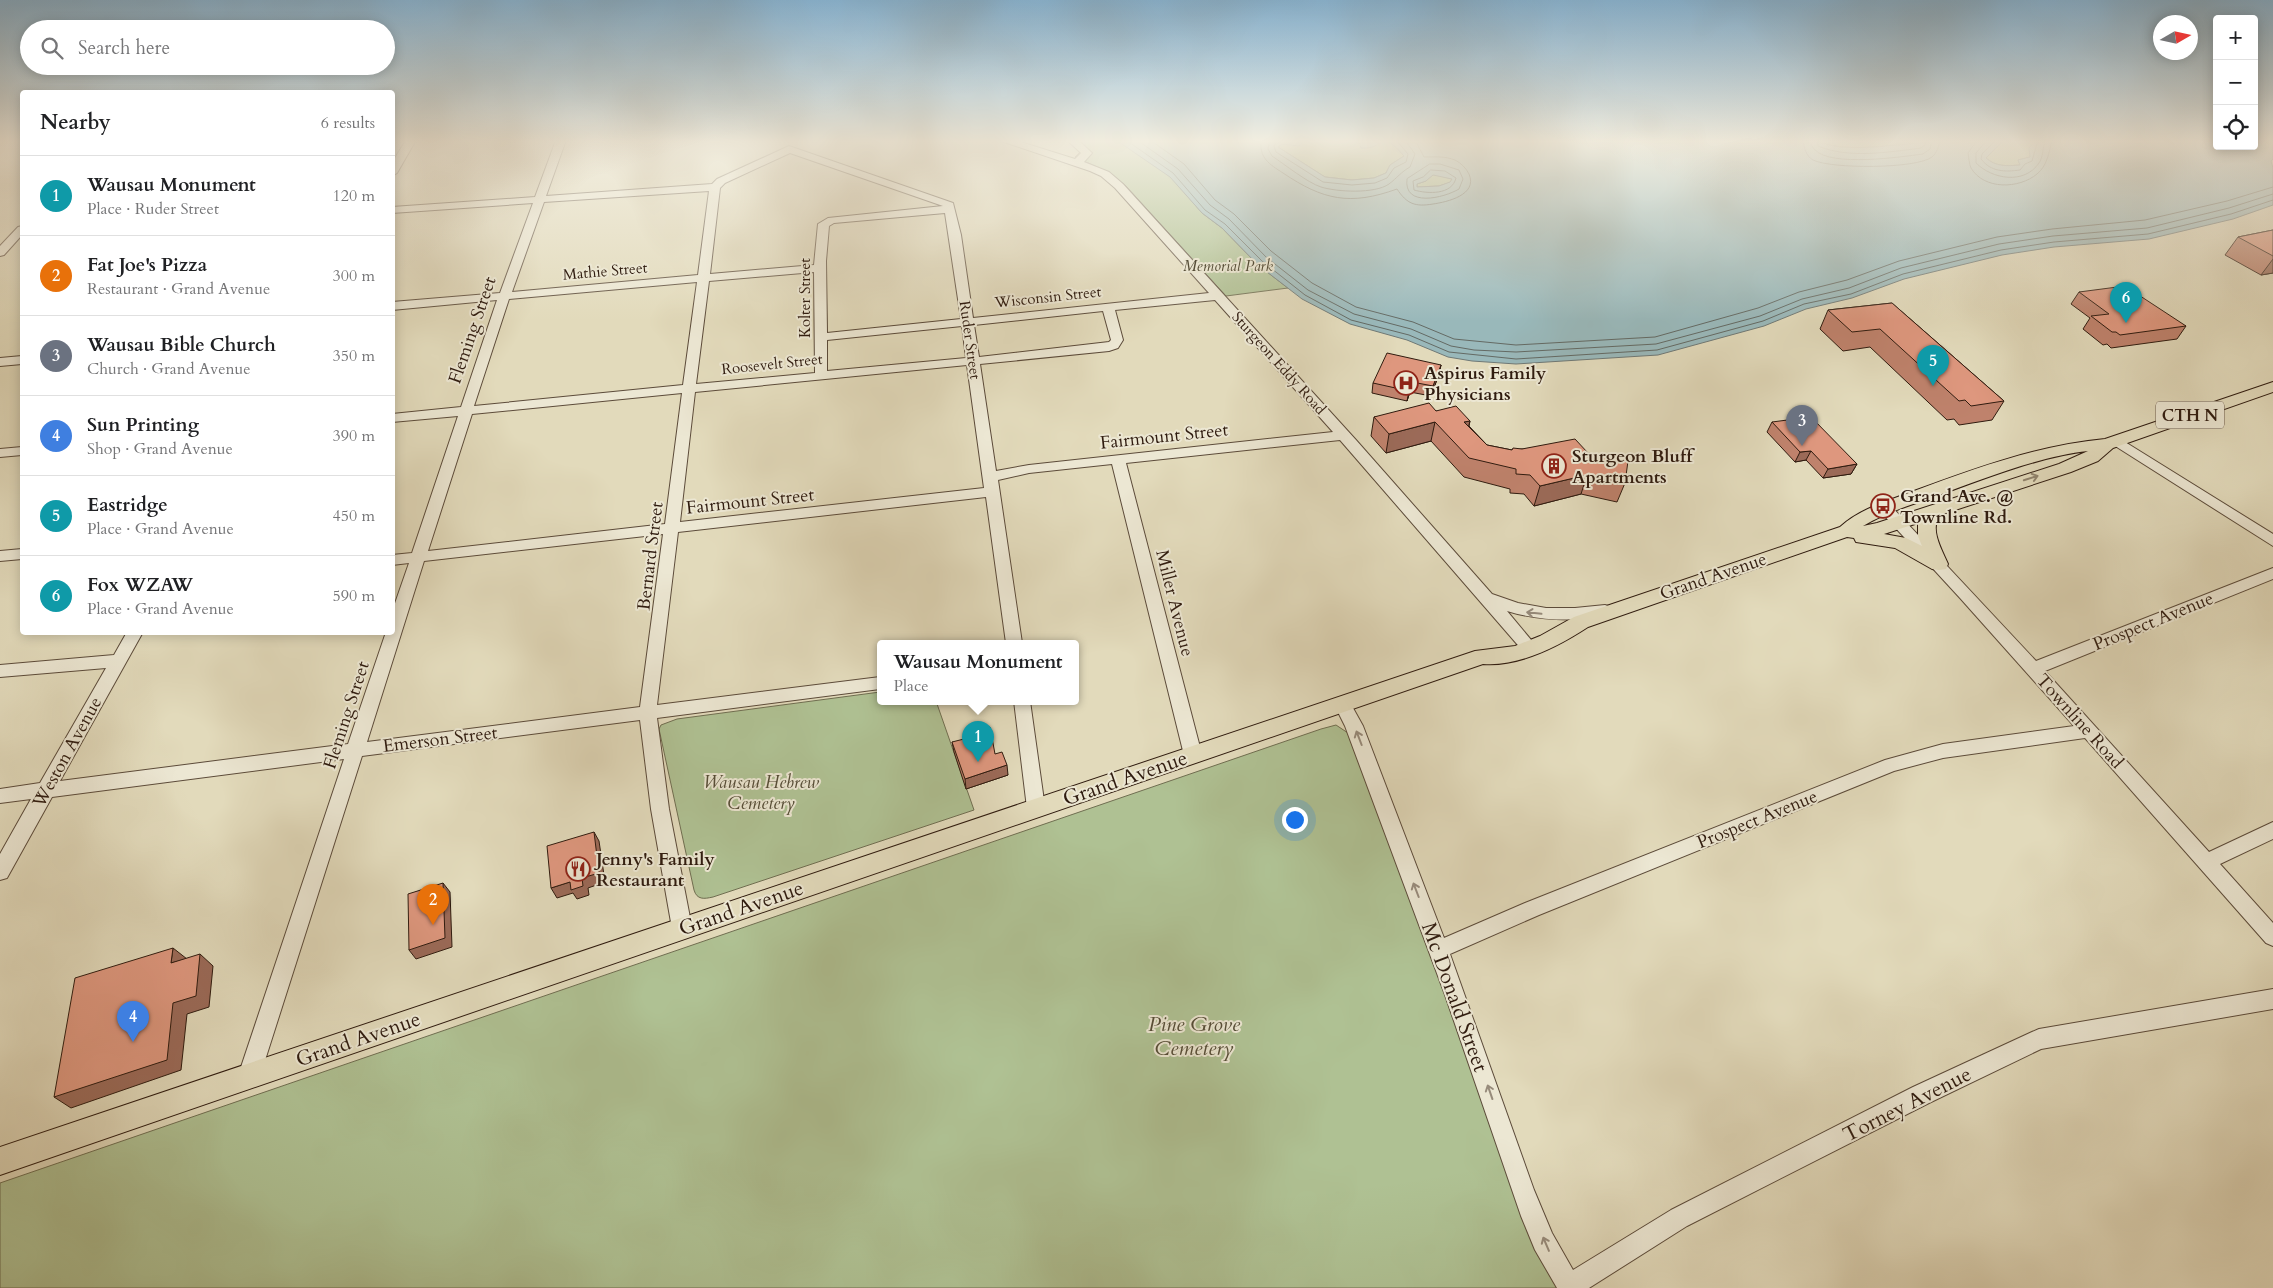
<!DOCTYPE html>
<meta charset="utf-8">
<style>
:root{--surface:#fff;--page:#f2f2f2;--text:#202124;--muted:#757577;--line:#e0e0e0;--accent:#111827}
body{margin:0;font-family:Cardo,serif;background:var(--page);color:var(--text)}
.controls{position:absolute;right:15px;top:15px;display:grid;overflow:hidden;border-radius:5px;box-shadow:0 2px 12px #0003}
.controls button{width:45px;height:45px;display:grid;place-items:center;padding:0;border:0;border-bottom:1px solid var(--line);background:var(--surface);color:var(--text);font:25px sans-serif}
.compass{position:absolute;left:2153px;top:15px;width:45px;height:45px;border-radius:50%;background:var(--surface);box-shadow:0 2px 12px #0003;rotate:81deg}
.you{position:absolute;left:1294px;top:819px;width:18px;height:18px;margin:-12px;border:4px solid #fff;border-radius:50%;background:#1a73e8;box-shadow:0 0 0 8px #1a73e833}
.badge{display:grid;place-items:center;width:32px;height:32px;border-radius:50%;background:var(--accent);color:#fff;font-size:16px;font-weight:700}
.pin{position:absolute;translate:-50% -41px;filter:drop-shadow(0 1px 2px #0008)}
.pin::after{content:'';position:absolute;top:26px;width:18px;height:15px;background:inherit;clip-path:polygon(0 0,100% 0,50% 100%)}
.popup{position:absolute;left:877px;top:640px;width:202px;height:65px;box-sizing:border-box;display:grid;place-content:center;border-radius:5px;background:var(--surface);filter:drop-shadow(0 1px 4px #0005);font-size:16px;white-space:nowrap;color:var(--muted)}
.popup b{font-size:19px;color:var(--text)}
.popup::after{content:'';position:absolute;left:50%;top:100%;margin-left:-10px;border:10px solid transparent;border-top-color:var(--surface)}
.list{margin:0;padding:0;list-style:none}
h2{display:flex;justify-content:space-between;align-items:center;height:65px;margin:0;padding:0 20px;font-size:21px}
h2 small{font-size:16px;font-weight:400;color:var(--muted)}
.list li{display:grid;grid-template-columns:32px 1fr auto;gap:15px;align-items:center;box-sizing:border-box;height:80px;padding:0 20px;border-top:1px solid var(--line)}
.list b{display:block;font-size:19px;white-space:nowrap}
.list p{margin:0;font-size:16px;white-space:nowrap;color:var(--muted)}
.list em{font-size:16px;font-style:normal;color:var(--muted)}
.icon{flex:none;width:28px;height:28px;fill:none;stroke:currentColor;stroke-width:2;stroke-linecap:round;stroke-linejoin:round}
.map{position:relative;flex:none;width:2273px;height:1288px;overflow:hidden}
.search{position:absolute;background:var(--surface);box-shadow:0 2px 12px #0003;left:20px;top:20px;width:375px;height:55px;display:flex;align-items:center;gap:12px;box-sizing:border-box;padding:0 18px;border-radius:28px;color:var(--muted);font-size:19px}
.panel{position:absolute;background:var(--surface);box-shadow:0 2px 12px #0003;left:20px;top:90px;width:375px;height:545px;border-radius:5px}
.map>svg:first-child{display:block}
.green{fill:#afc193;stroke:#6f6e51}
.water{fill:#99b8ba;stroke:#6f7976;fill-rule:evenodd}
.lines{fill:none;stroke-linecap:round;stroke-linejoin:round}
.shore{stroke:#646a64;stroke-width:1}
.minor-casing{stroke:#5c4b3a;stroke-width:2}
.major-casing{stroke:#2f1b0f;stroke-width:2}
.minor{fill:#ece7d3;fill-rule:evenodd}
.major{fill:#e2dabb;fill-rule:evenodd}
.wall{fill:#bf826c;stroke:#2f1b0f}
.shaded-wall{fill:#9b6a58;stroke:#2f1b0f}
.building{fill:#de977e;stroke:#2f1b0f}
.oneway{stroke:#91846e}
.oneway2{stroke:#978b7b}
.labels{text-anchor:middle;stroke-width:4;stroke-linejoin:round;paint-order:stroke}
.far-park-label{font-size:15px;font-style:italic;fill:#554d37;stroke:#ece7d3}
.far-street-label{font-size:15px;fill:#2f1b0f;stroke:#ece7d3}
.shield{fill:#ece7d3;stroke:#68584a;stroke-width:1}
.shield-label{font-size:16px;font-weight:bold;fill:#2f1b0f}
.street-label{font-size:18px;fill:#2f1b0f;stroke:#ece7d3}
.poi-label{font-size:18px;font-weight:bold;fill:#2f1b0f;stroke:#ece7d3;text-anchor:start}
.park-label{font-size:18px;font-style:italic;fill:#554d37;stroke:#ece7d3}
.near-street-label{font-size:21px;fill:#2f1b0f;stroke:#ece7d3}
.near-park-label{font-size:21px;font-style:italic;fill:#554d37;stroke:#ece7d3}
</style>
<div class="map">
<svg width="2273" height="1288" viewBox="0 0 2273 1288">
<rect width="100%" height="100%" fill="#e2dabb"/>
<filter id="stains"><feTurbulence type="fractalNoise" baseFrequency=".004" numOctaves="4"/><feColorMatrix values="0 0 0 0 .2 0 0 0 0 .09 0 0 0 0 .02 0 0 0 .5 -.17"/></filter>
<radialGradient id="worn" r=".72"><stop offset=".6" stop-color="#630" stop-opacity="0"/><stop offset="1" stop-color="#630" stop-opacity=".3"/></radialGradient>
<path class="green" d="M1066,140h50l8,5 47,32 31,36 20,15 36,37 30,23 -62,8 -100,-110 -18,-14 -33,-15 5,-5z
M1300,140h59l-1,3 13,4c16,-12 22,-4 33,9l-14,9 -4,8 -12,5 -22,2 -27,-3 -47,-30 4,-3h20z
M1820,140h119c-22,3 -105,15 -119,0z
M2007,140l27,1 -4,16 -12,3 2,5c-13,1 -24,2 -34,-7l15,-15z
M1433,174l19,5 -1,3 -12,4 -22,1v-3l9,-3z
M880,692v9h56l38,109 -261,87c-9,2 -16,3 -19,-7l-35,-161 2,-4 16,-6z
M1336,725l12,8 214,555h-1562v-105l1321,-454z"/>
<path class="water" d="M1116,140h184l2,4 -4,2 -16,-2 -4,3 47,30 27,3 22,-2 12,-5 4,-8 14,-9c-24,-28 -19,-6 -43,-8l-2,-8h461c15,16 95,2 118,1 22,-2 46,-1 69,-1l-6,3 -15,15c10,9 21,8 34,7l-2,-5 12,-3 -1,-9 5,-6 -2,-2h185v6h37v-6h19v19l-2,2 2,7v37l-40,14 -84,20 -95,8 -52,8 -98,24 -52,19 -46,11 -42,17 -106,29 -142,9 -44,-3 -24,-4 -41,-17 -57,-16 -48,-25 -44,-34 -36,-37 -20,-15 -32,-36zM1433,175l19,4 -2,3 -11,4 -22,1v-3l9,-3z"/>
<g class="lines">
<path class="shore" d="M1126,140l47,33 32,37 20,14 37,37 43,34 46,25 58,15 40,17 67,7 141,-9 106,-29 41,-17 47,-10 52,-20 98,-24 53,-8 94,-8 83,-20 42,-14
M1137,140l41,29 32,36 19,14 37,38 42,33 46,24 57,15 40,17 23,4 42,2 140,-8 104,-28 42,-17 47,-11 52,-20 98,-24 54,-8 94,-8 82,-20 44,-14
M1150,140l34,24 31,36 19,14 37,37 41,32 44,24 57,15 41,17 62,6 139,-8 103,-29 41,-16 48,-12 52,-19 98,-24 55,-8 93,-9 82,-19 46,-14
M1261,140c-2,18 8,24 22,33 40,27 67,33 114,16 10,15 18,18 36,15 14,-2 45,-9 36,-30 -3,-6 -8,-11 -14,-14 -10,-4 -20,-3 -31,-3l-9,-17
M1270,140l-2,9 4,7c12,8 36,27 49,31 16,5 54,7 68,-3 8,-6 12,-12 21,-17l5,-13 -10,-14
M1278,140l-4,6 2,6 47,30 29,3 23,-2 12,-5 7,-10 12,-6 2,-8 -12,-14
M1803,140c1,8 3,16 10,20 18,9 103,9 119,-3 5,-4 7,-11 8,-17
M1810,140c1,3 2,8 5,10 17,17 85,7 108,4l7,-5 2,-9
M1817,140l1,6c31,13 71,6 103,2l4,-3 1,-5
M1977,140l-9,13c1,5 1,11 3,15 13,22 48,21 66,6 10,-8 12,-21 15,-34
M1987,140l-11,13v10c16,16 48,22 63,0 4,-5 4,-17 6,-23
M1996,140l-14,14 -1,5c10,13 24,13 39,11l5,-6 7,-3 6,-21
M1430,164h10l19,6 4,9 -4,10c-15,9 -56,19 -52,-10z
M1431,170l14,1 11,7c-4,17 -28,16 -42,12l-1,-9 10,-4z"/>
<g class="minor-casing">
<path id="minor" d="M406,140h10l-19,33 -5,3v-13z
M556,140h10l-20,56 166,-12 5,-5 72,-33 164,57 8,32 12,83 236,-25 -94,-105 -14,-12 -11,-5 -92,-31h16l61,19 6,-6 -14,-13h11l14,13 -8,9 25,10 14,12 233,256 136,154 26,9 28,5h29l30,-3 6,2 2,4 -2,4 -6,2c-33,4 -66,4 -98,-6l30,36 -2,4 -6,2 -6,-2 -183,-211 -214,23 76,292 -3,5 -6,2 -6,-2 -3,-5 -72,-291 -83,9 -31,7 24,163h-16l-20,-146 -308,35 -21,173 223,-28v12l-223,29 12,91 23,119 -3,6 -7,3 -7,-3 -3,-6 -21,-119 -11,-89 -278,36 -102,320 -3,7 -8,3 -8,-3 -3,-7 106,-317 -292,38 -45,81 -7,2v-26l31,-55 -31,4v-14l40,-6 66,-115 -106,9v-12l114,-10 13,-23h16l-83,149 288,-37 38,-112h6v-20l17,-49 -17,2v-10l20,-2 46,-137 -66,6v-8l69,-7 36,-107 -105,10v-8l108,-9 33,-90 -141,10v-6l143,-10zM790,153l153,53 -115,12 -10,6 -4,41 -104,9 10,-86 5,-5zM709,191l-11,84 -186,17 32,-90zM945,213l16,106 -134,14 -1,-72 3,-35 5,-3zM814,272l1,101 -119,11 13,-103zM697,282l-14,103 -209,21 35,-107zM1215,300l118,132 -304,33 -33,6 -16,-107 129,-13 9,-3 5,-8 -8,-30zM1103,311l8,29 -2,2 -130,15 -5,-32zM962,326l4,32 -139,13v-31zM967,365l17,123 -304,34 15,-130zM682,393l-17,131 -237,27 44,-137zM663,534l-23,173 -273,35 57,-181z
M22,226v9l-18,20 -4,1v-10l18,-19z
M22,356v8l-22,2v-8z
M2117,437l156,97v12l-161,-102 -2,-3z
M22,447v8l-22,2v-8z
M1885,503l5,2 146,156 237,-93v11l-228,92 164,181 64,-30v17l-53,25 53,59v23l-7,-3 -181,-205 -142,20 -49,13 -355,144 -89,39 84,236 18,43 21,37 98,-60 242,-123 119,-55 7,-3 234,-40v20l-232,40 -112,54 -242,123 -98,62h-32l-22,-38 -14,-34 -76,-221 -100,-269 -11,-22 2,-5 6,-1 6,1 15,27 81,212 81,-35 360,-143 58,-16 131,-18 -114,-128 -80,-87 -2,-3 2,-3z
M22,549v10l-22,2v-10z
M1014,701h16l15,107 -3,5 -6,3 -6,-3 -3,-5z"/>
</g>
<g class="major-casing">
<path id="major" d="M2273,382v10l-160,56 -15,13 -27,11 -131,43c-11,14 2,35 8,49l-2,5 -7,1 -7,-1 -37,-21 -39,-6 -2,-4 -7,-1 -259,90c-29,19 -69,40 -105,37l-1483,511v-28l1475,-496 40,-5 25,-10 34,-19 266,-90c21,-19 48,-26 74,-36 62,-23 126,-46 191,-52zM2088,451l-29,13 -182,59 -14,3c22,-13 47,-21 71,-29 45,-17 107,-41 154,-46zM1918,523v13l4,10 -16,-8 -22,-4z"/>
</g>
<use href="#minor" class="minor"/>
<use href="#major" class="major"/>
</g>
<path class="wall" d="M2273,230v43l-12,2 -36,-20 13,-18z
M2079,292l107,34 -9,13 -66,9 -4,-4 -4,1 -20,-16 7,-11 -19,-14z
M1892,303l112,98 -12,19 -33,5 -5,-6 -7,1 -77,-73 -27,4 -23,-22 8,-19z
M1441,365l-2,9 -8,22 -21,-4 -3,9 -35,-8 1,-10z
M1436,411l34,10 -1,5 18,19 25,5 10,-1 66,4 37,30 -8,19 -36,-8 -47,12 -10,-12 -14,-1v-4l-46,-12 -33,-36 -45,12 -15,-17 3,-19z
M1772,422l85,42 -6,10 -28,4 -17,-18 -11,2 -28,-30z
M952,742l43,12 13,21 -42,14 -12,-37z"/>
<path class="shaded-wall" d="M2273,259v14l-12,2z
M1441,365l-2,9 -8,22 2,-10z
M1412,382l-2,10 -3,9 2,-10z
M1470,421l-5,19 -1,-18z
M1435,422l-4,19 -45,12 3,-19z
M1811,451l-5,9 -11,2 5,-10z
M1857,464l-6,10 -28,4 5,-9z
M1587,475l-6,19 -47,12 6,-20z
M1007,765l1,10 -42,14 -1,-10z
M594,832l5,9 6,41 -17,6 1,7 -12,4 -4,-6 -16,5 -6,-10 31,-10z
M443,883l7,9 2,55 -36,12 -7,-9z
M173,948l14,11 -16,4z
M200,954l13,12 -4,41 -22,7 -6,56 -110,38 -17,-11 119,-94z"/>
<path class="building" d="M2273,230v26l-35,-19z
M2125,286l61,40 -66,9 -4,-3h-4l-21,-16 18,-2 -30,-22z
M1892,303l112,98 -33,5 -6,-6 -6,1 -79,-72 -28,3 -24,-22z
M1387,353l54,12 -8,21 -21,-4 -3,9 -36,-8z
M1429,403l7,8 20,-5 14,15 -6,1 23,23 25,5 1,-2 9,1 53,-10 13,14 40,8 -3,22 -38,-8 -47,11 -10,-11 -14,-1v-5l-47,-11 -34,-36 -46,12 -15,-17z
M1811,417l46,47 -29,5 -17,-18 -11,1 -28,-30z
M990,727l5,27 7,-2 5,13 -42,14 -13,-37 16,-4 -1,-8z
M594,832l5,41 -17,5 1,8 -12,4 -1,-8 -19,6 -4,-42z
M443,883l2,55 -36,12 -1,-56z
M173,948l-2,15 29,-9 -4,42 -23,7 -6,57 -113,37 21,-119z"/>
<defs><path id="oneway-shaft" d="M-6 0H5M1.5-3L5.5 0L1.5 3" fill="none" stroke-width="1.6" stroke-linecap="round" stroke-linejoin="round" transform="scale(1.25)"/></defs>
<use class="oneway" href="#oneway-shaft" transform="translate(2031 478) rotate(-18)"/>
<g class="oneway2">
<use href="#oneway-shaft" transform="translate(1534 613) rotate(-174)"/>
<use href="#oneway-shaft" transform="translate(1359 738) rotate(-111)"/>
<use href="#oneway-shaft" transform="translate(1416 890) rotate(-111)"/>
<use href="#oneway-shaft" transform="translate(1490 1092) rotate(-109)"/>
<use href="#oneway-shaft" transform="translate(1546 1244) rotate(-113)"/>
</g>
<linearGradient id="sky" x2="0" y2="1"><stop stop-color="#88b6d6"/><stop offset="0.44" stop-color="#f2eee0"/><stop offset="1" stop-color="#f2eee0" stop-opacity="0"/></linearGradient>
<rect width="2273" height="321" fill="url(#sky)"/>
<defs>
<g id="hospital-ring" transform="scale(1.25)"><circle r="9.5" fill="#ece7d3" stroke="#8f2418" stroke-width="1.5"/><path d="M-5-5h3v3.5h4V-5h3V5h-3V1.5h-4V5h-3Z" fill="#8f2418"/></g>
<g id="building-ring" transform="scale(1.25)"><circle r="9.5" fill="#ece7d3" stroke="#8f2418" stroke-width="1.5"/><path d="M-4-6H4V6H1V3H-1V6H-4ZM-2.5-4.3h1.7v1.8h-1.7ZM.8-4.3h1.7v1.8H.8ZM-2.5-1h1.7V.8h-1.7ZM.8-1h1.7V.8H.8Z" fill="#8f2418"/></g>
<g id="bus-ring" transform="scale(1.25)"><circle r="9.5" fill="#ece7d3" stroke="#8f2418" stroke-width="1.5"/><path d="M-5-6H5V4H4V6H2V4H-2V6H-4V4H-5ZM-3.5-4V0h7V-4ZM-3.5 1.2v1.5H-2V1.2ZM2 1.2v1.5H3.5V1.2Z" fill="#8f2418"/></g>
<g id="restaurant-ring" transform="scale(1.25)"><circle r="9.5" fill="#ece7d3" stroke="#8f2418" stroke-width="1.5"/><path d="M-5-6h1v4h1v-4h1v4h1v-4h1v5L-1.5 .5V6h-2V.5L-5-1ZM5-6V6H3V1.5H1.5Q1.5-4 5-6Z" fill="#8f2418"/></g>
</defs>
<g fill-rule="evenodd">
<use href="#hospital-ring" x="1406" y="383"/>
<use href="#building-ring" x="1554" y="466"/>
<use href="#bus-ring" x="1883" y="506"/>
<use href="#restaurant-ring" x="578" y="869"/>
</g>
<g class="labels">
<g class="far-park-label">
<text x="1228" y="271">Memorial Park</text>
</g>
<g class="far-street-label">
<text transform="translate(605 271) rotate(-5)" y="5">Mathie Street</text>
<text transform="translate(1048 297) rotate(-6)" y="5">Wisconsin Street</text>
<text transform="translate(805 298) rotate(-90)" y="5">Kolter Street</text>
<text transform="translate(970 340) rotate(82)" y="5">Ruder Street</text>
<text transform="translate(1279 363) rotate(48)" y="5">Sturgeon Eddy Road</text>
<text transform="translate(772 364) rotate(-6)" y="5">Roosevelt Street</text>
</g>
<rect class="shield" x="2156" y="401.5" width="68" height="27" rx="4"/>
<g class="shield-label">
<text x="2190" y="421">CTH N</text>
</g>
<g class="street-label">
<text transform="translate(472 330) rotate(-71)" y="6">Fleming Street</text>
<text transform="translate(1164 436) rotate(-6)" y="6">Fairmount Street</text>
<text transform="translate(750 501) rotate(-6)" y="6">Fairmount Street</text>
<text transform="translate(650 556) rotate(-83)" y="6">Bernard Street</text>
<text transform="translate(1713 576) rotate(-19)" y="6">Grand Avenue</text>
<text transform="translate(1175 603) rotate(76)" y="6">Miller Avenue</text>
<text transform="translate(2153 621) rotate(-22)" y="6">Prospect Avenue</text>
<text transform="translate(346 715) rotate(-72)" y="6">Fleming Street</text>
<text transform="translate(2080 721) rotate(48)" y="6">Townline Road</text>
<text transform="translate(440 739) rotate(-7)" y="6">Emerson Street</text>
<text transform="translate(67 752) rotate(-61)" y="6">Weston Avenue</text>
<text transform="translate(1757 819) rotate(-22)" y="6">Prospect Avenue</text>
</g>
<g class="poi-label">
<text x="1424" y="379">Aspirus Family<tspan x="1424" dy="21">Physicians</tspan></text>
<text x="1572" y="462">Sturgeon Bluff<tspan x="1572" dy="21">Apartments</tspan></text>
<text x="1900" y="502">Grand Ave. @<tspan x="1900" dy="21">Townline Rd.</tspan></text>
<text x="596" y="865">Jenny's Family<tspan x="596" dy="21">Restaurant</tspan></text>
</g>
<g class="park-label">
<text x="761" y="788">Wausau Hebrew<tspan x="761" dy="21">Cemetery</tspan></text>
</g>
<g class="near-street-label">
<text transform="translate(1125 778) rotate(-19)" y="7">Grand Avenue</text>
<text transform="translate(741 908) rotate(-19)" y="7">Grand Avenue</text>
<text transform="translate(1455 997) rotate(70)" y="7">Mc Donald Street</text>
<text transform="translate(358 1039) rotate(-19)" y="7">Grand Avenue</text>
<text transform="translate(1907 1104) rotate(-27)" y="7">Torney Avenue</text>
</g>
<g class="near-park-label">
<text x="1194" y="1031">Pine Grove<tspan x="1194" dy="24">Cemetery</tspan></text>
</g>
</g>
<rect width="100%" height="100%" filter="url(#stains)"/>
<rect width="100%" height="100%" fill="url(#worn)"/>
</svg>
<div class="controls">
<button>+</button>
<button>−</button>
<button><svg class="icon" aria-label="locate" viewBox="0 0 24 24"><circle cx="12" cy="12" r="6"/><path d="M12 2v4M12 18v4M2 12h4M18 12h4"/></svg></button>
</div>
<svg class="compass" viewBox="-18 -18 36 36"><path d="M0-13l5 13h-10z" fill="#e53935"/><path d="M0 13l5-13h-10z" fill="#757577"/></svg>
<div class="you"></div>
<div class="pin badge" style="left:978px;top:762px;background:#0f9aa8">1</div>
<div class="popup"><b>Wausau Monument</b>Place</div>
<div class="pin badge" style="left:433px;top:925px;background:#e8710a">2</div>
<div class="pin badge" style="left:1802px;top:446px;background:#6b7280">3</div>
<div class="pin badge" style="left:133px;top:1042px;background:#3f7fe0">4</div>
<div class="pin badge" style="left:1933px;top:386px;background:#0f9aa8">5</div>
<div class="pin badge" style="left:2126px;top:323px;background:#0f9aa8">6</div>
<div class="search"><svg class="icon" aria-label="search" viewBox="0 0 24 24"><circle cx="10" cy="10" r="6"/><path d="M15 15l6 6"/></svg>Search here</div>
<section class="panel">
<h2>Nearby<small>6 results</small></h2>
<ul class="list">
<li><span class="badge" style="background:#0f9aa8">1</span><div><b>Wausau Monument</b><p>Place · Ruder Street</p></div><em>120 m</em></li>
<li><span class="badge" style="background:#e8710a">2</span><div><b>Fat Joe's Pizza</b><p>Restaurant · Grand Avenue</p></div><em>300 m</em></li>
<li><span class="badge" style="background:#6b7280">3</span><div><b>Wausau Bible Church</b><p>Church · Grand Avenue</p></div><em>350 m</em></li>
<li><span class="badge" style="background:#3f7fe0">4</span><div><b>Sun Printing</b><p>Shop · Grand Avenue</p></div><em>390 m</em></li>
<li><span class="badge" style="background:#0f9aa8">5</span><div><b>Eastridge</b><p>Place · Grand Avenue</p></div><em>450 m</em></li>
<li><span class="badge" style="background:#0f9aa8">6</span><div><b>Fox WZAW</b><p>Place · Grand Avenue</p></div><em>590 m</em></li>
</ul>
</section>
</div>
